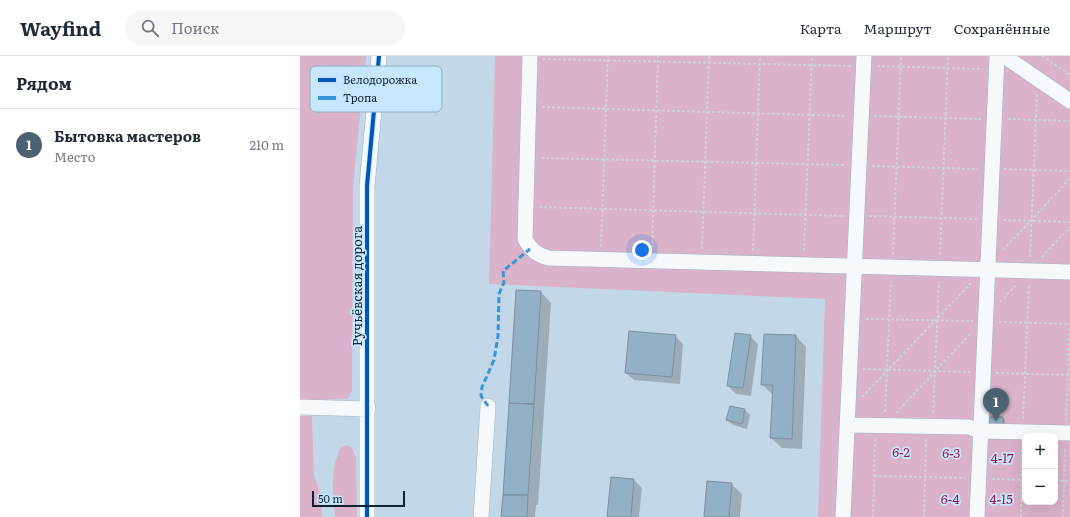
<!DOCTYPE html>
<html lang="ru">
<meta charset="utf-8">
<style>
:root{--surface:#fff;--page:#f6f6f7;--text:#1f2937;--muted:#747a83;--line:#e0e1e3;--accent:#4d6271}
body{margin:0;font-family:Literata,serif;background:var(--page);color:var(--text)}
.controls{position:absolute;right:12px;bottom:12px;display:grid;overflow:hidden;border-radius:8px;box-shadow:0 4px 16px #0002}
.controls button{width:36px;height:36px;display:grid;place-items:center;padding:0;border:0;border-bottom:1px solid var(--line);background:var(--surface);color:var(--text);font:20px sans-serif}
.scale{position:absolute;left:12px;bottom:10px;width:93px;box-sizing:border-box;padding-left:4px;border:2px solid #0e2331;border-top:0;font-size:11px;line-height:14px;white-space:nowrap;color:#0e2331;-webkit-text-stroke:3px #c7e7fe;paint-order:stroke}
.you{position:absolute;left:342px;top:194px;width:14px;height:14px;margin:-10px;border:3px solid #fff;border-radius:50%;background:#1a73e8;box-shadow:0 0 0 6px #1a73e833}
.badge{display:grid;place-items:center;width:26px;height:26px;border-radius:50%;background:var(--accent);color:#fff;font-size:13px;font-weight:700}
.pin{position:absolute;translate:-50% -33px;filter:drop-shadow(0 1px 2px #0008)}
.pin::after{content:'';position:absolute;top:21px;width:14px;height:12px;background:inherit;clip-path:polygon(0 0,100% 0,50% 100%)}
.list{margin:0;padding:0;list-style:none}
h2{display:flex;justify-content:space-between;align-items:center;height:52px;margin:0;padding:0 16px;font-size:17px}
h2 small{font-size:13px;font-weight:400;color:var(--muted)}
.list li{display:grid;grid-template-columns:26px 1fr auto;gap:12px;align-items:center;box-sizing:border-box;height:72px;padding:0 16px;border-top:1px solid var(--line)}
.list b{display:block;font-size:15px;white-space:nowrap}
.list p{margin:0;font-size:13px;white-space:nowrap;color:var(--muted)}
.list em{font-size:13px;font-style:normal;color:var(--muted)}
.icon{flex:none;width:22px;height:22px;fill:none;stroke:currentColor;stroke-width:2;stroke-linecap:round;stroke-linejoin:round}
.map{position:relative;flex:none;width:770px;height:461px;overflow:hidden}
header{display:flex;align-items:center;gap:24px;box-sizing:border-box;height:56px;padding:0 20px;background:var(--surface);border-bottom:1px solid var(--line)}
header strong{font-size:19px}
nav{display:flex;gap:22px;margin-inline-start:auto;font-size:14px}
.search{width:280px;height:36px;background:var(--page);display:flex;align-items:center;gap:10px;box-sizing:border-box;padding:0 14px;border-radius:22px;color:var(--muted);font-size:15px}
main{display:flex}
aside{flex:1;background:var(--surface)}
.map>svg:first-child{display:block}
.green{fill:#dab2c9;fill-rule:evenodd}
.shadow{fill:#0003}
.building{fill:#92b1c5;stroke:#7d909e}
.lines{fill:none;stroke-linecap:round;stroke-linejoin:round}
.minor-casing{stroke:#a0b4c3;stroke-width:16}
.path{stroke:#ccd4da;stroke-width:2;stroke-dasharray:3 2;stroke-linecap:butt}
.minor{stroke:#f6f9fc;stroke-width:15}
.quiet{stroke:#3895d8;stroke-width:3;stroke-dasharray:6 3;stroke-linecap:butt}
.cycleway-casing{stroke:#c7e7fe;stroke-width:6}
.cycleway{stroke:#0057b8;stroke-width:4}
.labels{text-anchor:middle;stroke-width:3.5;stroke-linejoin:round;paint-order:stroke}
.street-label{font-size:13px;fill:#0e2331;stroke:#c7e7fe}
.park-label{font-size:13px;font-style:italic;fill:#96124f;stroke:#c7e7fe}
.key{fill:#c7e7fe;stroke:#90acc0;stroke-width:1}
.key-label{font-size:11px;fill:#0e2331}
</style>
<header>
<strong>Wayfind</strong>
<div class="search"><svg class="icon" aria-label="search" viewBox="0 0 24 24"><circle cx="10" cy="10" r="6"/><path d="M15 15l6 6"/></svg>Поиск</div>
<nav><a>Карта</a><a>Маршрут</a><a>Сохранённые</a></nav>
</header>
<main>
<aside>
<h2>Рядом<small></small></h2>
<ul class="list">
<li><span class="badge">1</span><div><b>Бытовка мастеров</b><p>Место</p></div><em>210 m</em></li>
</ul>
</aside>
<div class="map">
<svg width="770" height="461" viewBox="0 0 770 461">
<rect width="100%" height="100%" fill="#c2d8e9"/>
<path class="green" d="M0,0h66l-13,131 -1,204 -5,8 -47,1z
M195,0h575v461h-252l7,-218 -336,-15zM725,380h30v66h-30z
M0,360h12l2,59 7,21 1,21h-22z
M47,389l5,3 4,10 1,59h-22c-2,-22 -5,-50 6,-70z"/>
<path class="shadow" d="M241,236l10,11 -13,202h-2l-1,12h-33z
M375,280l8,8 -3,40 -46,-4 -8,-7z
M450,280l8,8 -7,52 -15,-2 -8,-8z
M496,280l10,11 -4,102 -20,-1 -11,-10 2,-43 -11,-11z
M431,351l14,3 5,5 -3,14 -14,-4 -6,-5z
M703,362l2,2v7h-12z
M312,422l22,2 8,8 -3,29h-31z
M431,428l11,10 -2,23h-35z"/>
<path class="building" d="M216,234l25,1 -7,113 -25,-1z
M329,275l47,4 -4,42 -47,-4z
M435,277l16,2 -8,53 -16,-2z
M464,278l32,1 -4,104 -22,-1 3,-53h-12z
M209,347l25,1 -6,91h-25z
M430,350l15,3 -3,15 -16,-4z
M689,361h14v8h-14z
M311,421l23,2 -3,38h-24z
M407,425l25,2 -3,34h-25z
M203,439h25l-1,22h-26z"/>
<g class="lines">
<g class="minor-casing">
<path id="minor" d="M230,0l-5,183c6,11 11,15 23,19l522,14
M704,0l66,45
M0,351l68,2
M547,369l122,2 11,4 90,2
M67,461v-331l12,-130
M181,461l7,-111
M543,461l21,-461
M677,461l20,-461"/>
</g>
<path class="path" d="M742,0l28,19
M243,3l308,7
M577,10l106,3
M242,51l305,9
M574,60l107,3
M708,63l62,2
M241,102l305,7
M572,110l106,3
M704,113l66,2
M239,151l306,9
M569,160l108,3
M703,164l67,2
M301,191l7,-191
M352,192l6,-192
M402,193l7,-193
M703,194l67,-71
M453,195l7,-195
M504,195l8,-195
M593,199l8,-199
M640,199l8,-199
M730,201l7,-163
M742,201l28,-30
M700,246l17,-18
M566,263l107,2
M699,266l71,2
M563,313l107,3
M696,317l74,2
M562,341l109,-114
M585,356l6,-131
M596,357l75,-80
M633,357l6,-131
M723,363l6,-135
M766,365l4,-95
M574,420l91,2
M692,423l33,1
M755,425h15
M573,461l2,-79
M624,461l2,-78
M721,461l1,-71
M763,461l2,-70"/>
<use href="#minor" class="minor"/>
<path class="quiet" d="M188,350l-7,-10 1,-9 12,-27 4,-24 1,-42 5,-12 -1,-11 27,-22"/>
<g class="cycleway-casing">
<path id="cycleway" d="M67,461v-331l12,-130"/>
</g>
<use href="#cycleway" class="cycleway"/>
</g>
<g class="labels">
<g class="street-label">
<text transform="translate(57 230) rotate(-90)" y="5">Ручьёвская дорога</text>
</g>
<g class="park-label">
<text x="601" y="401">6-2</text>
<text x="651" y="402">6-3</text>
<text x="702" y="407">4-17</text>
<text x="650" y="448">6-4</text>
<text x="701" y="448">4-15</text>
</g>
</g>
<rect x="10" y="10" width="132" height="46" rx="6" class="key"/>
<rect x="18" y="22" width="18" height="4" fill="#0057b8"/>
<rect x="18" y="40" width="18" height="4" fill="#3895d8"/>
<g class="key-label">
<text x="43" y="28">Велодорожка</text>
<text x="43" y="46">Тропа</text>
</g>
</svg>
<div class="controls">
<button>+</button>
<button>−</button>
</div>
<div class="scale">50 m</div>
<div class="you"></div>
<div class="pin badge" style="left:696px;top:365px">1</div>
</div>
</main>
